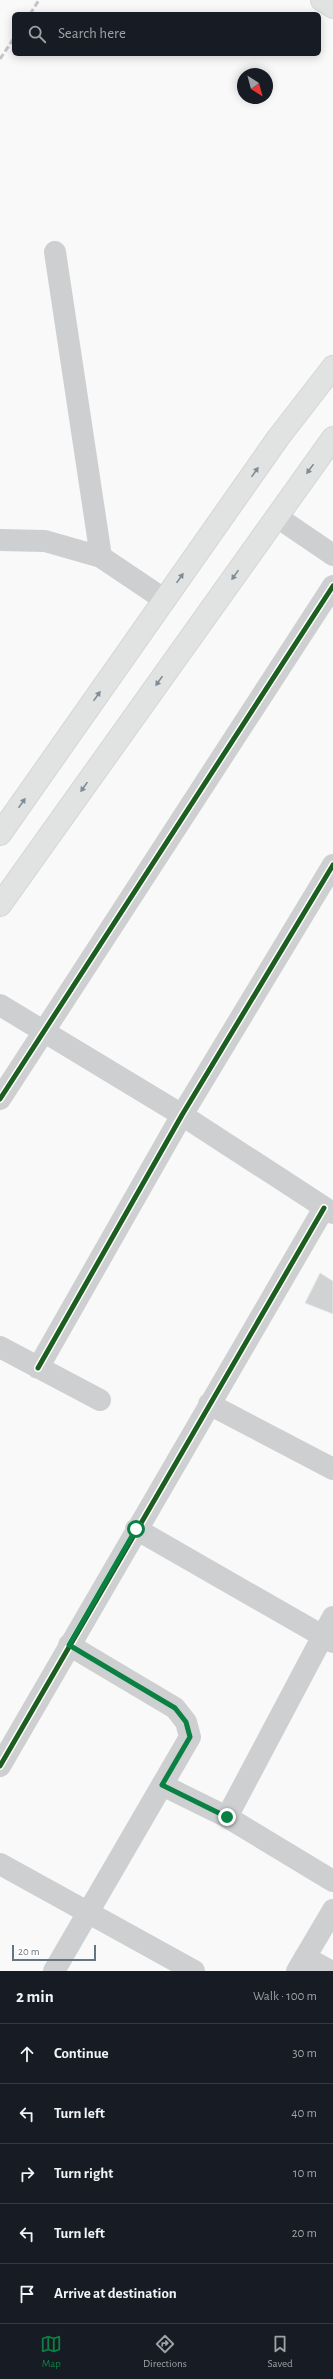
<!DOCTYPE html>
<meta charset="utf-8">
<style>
:root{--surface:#171b24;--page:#242831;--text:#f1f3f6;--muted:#9ea1a6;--line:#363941;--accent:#0b8043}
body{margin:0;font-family:"Alegreya Sans",sans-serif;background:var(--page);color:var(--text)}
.compass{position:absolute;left:237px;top:68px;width:36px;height:36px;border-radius:50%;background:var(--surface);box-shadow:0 2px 10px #0003;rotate:144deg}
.scale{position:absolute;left:12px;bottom:10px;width:84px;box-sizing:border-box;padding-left:4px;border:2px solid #657683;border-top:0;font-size:11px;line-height:14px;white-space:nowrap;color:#657683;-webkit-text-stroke:3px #fff;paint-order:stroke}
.stop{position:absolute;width:12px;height:12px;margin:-9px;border:3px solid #0b8043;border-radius:50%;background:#fff}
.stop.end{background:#0b8043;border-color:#fff;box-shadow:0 1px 4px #0008}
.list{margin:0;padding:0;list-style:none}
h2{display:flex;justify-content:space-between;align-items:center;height:52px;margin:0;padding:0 16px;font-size:17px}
h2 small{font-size:13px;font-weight:400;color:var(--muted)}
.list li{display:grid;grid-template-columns:26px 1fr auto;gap:12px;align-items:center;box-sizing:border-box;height:60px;padding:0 16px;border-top:1px solid var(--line)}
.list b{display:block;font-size:15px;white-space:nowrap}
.list em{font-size:13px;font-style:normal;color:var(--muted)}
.icon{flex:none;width:22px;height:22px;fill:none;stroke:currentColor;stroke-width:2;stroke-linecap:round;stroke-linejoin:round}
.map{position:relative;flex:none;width:333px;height:1971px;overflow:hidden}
.search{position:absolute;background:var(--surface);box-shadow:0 2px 10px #0003;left:12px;right:12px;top:12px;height:44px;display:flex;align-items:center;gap:10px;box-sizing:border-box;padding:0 14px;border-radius:6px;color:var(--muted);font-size:15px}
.sheet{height:352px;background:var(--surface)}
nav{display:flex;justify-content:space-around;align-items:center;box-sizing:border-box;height:56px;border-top:1px solid var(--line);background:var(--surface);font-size:11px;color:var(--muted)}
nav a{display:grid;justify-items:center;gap:2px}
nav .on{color:var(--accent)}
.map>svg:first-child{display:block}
.building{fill:#d0d2d3;stroke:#e8e8e8}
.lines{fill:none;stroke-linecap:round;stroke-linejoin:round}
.major-casing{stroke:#d5d6d7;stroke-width:24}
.minor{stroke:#cecfd0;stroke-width:22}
.major{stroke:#e1e2e2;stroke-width:22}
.rail{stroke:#c3c5c6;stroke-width:3;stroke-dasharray:6 3;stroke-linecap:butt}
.cycleway-casing{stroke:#fff;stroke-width:8}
.cycleway{stroke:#1b5e20;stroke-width:5}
.oneway{fill:#7e8c96}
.route{stroke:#0b8043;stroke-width:5}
</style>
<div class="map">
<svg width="333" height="1971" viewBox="0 0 333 1971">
<rect width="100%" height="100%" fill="#f9f9f9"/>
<path class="building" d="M320,1273l13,8v33l-28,-11z"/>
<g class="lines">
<g class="major-casing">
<path id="major" d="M322,0l11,7
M0,834l278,-396 55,-71
M0,905l333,-467"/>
</g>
<path class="minor" d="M55,252l46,305
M277,517l56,38
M0,540l45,1 56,16 64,43
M0,1005l182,110 151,98
M0,1099l333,-513
M0,1347l100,53
M38,1368l144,-253 151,-250
M209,1404l124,65
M136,1529l197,113
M0,1766l324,-558
M162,1785l65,32 106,64
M227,1817l106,-200
M0,1864l194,107
M305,1957l25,14
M54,1971l136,-234 -4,-15 -11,-14 -106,-63
M297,1971l36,-61"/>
<use href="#major" class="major"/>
<path class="rail" d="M30,14l9,-14
M0,59l14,-21"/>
<g class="cycleway-casing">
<path id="cycleway" d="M0,1099l333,-513
M38,1368l144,-253 151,-250
M0,1766l324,-558"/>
</g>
<use href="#cycleway" class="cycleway"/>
</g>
<defs><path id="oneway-solid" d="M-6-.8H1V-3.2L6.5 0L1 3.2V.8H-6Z"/></defs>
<g class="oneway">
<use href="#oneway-solid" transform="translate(310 469) rotate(126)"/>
<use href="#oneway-solid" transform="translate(255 472) rotate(-55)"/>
<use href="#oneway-solid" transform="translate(235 575) rotate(125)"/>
<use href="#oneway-solid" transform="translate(180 578) rotate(-55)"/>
<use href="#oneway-solid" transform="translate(159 681) rotate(125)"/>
<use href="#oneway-solid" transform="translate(97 696) rotate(-55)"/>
<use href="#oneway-solid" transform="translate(84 787) rotate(125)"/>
<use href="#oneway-solid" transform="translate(22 803) rotate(-55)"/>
</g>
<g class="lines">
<path class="route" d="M136,1529l-67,116 106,63 11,14 4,15 -28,48 65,32"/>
</g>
</svg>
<svg class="compass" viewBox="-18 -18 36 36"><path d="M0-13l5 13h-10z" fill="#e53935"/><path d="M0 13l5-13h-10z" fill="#9ea1a6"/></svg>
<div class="scale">20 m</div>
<div class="stop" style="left:136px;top:1529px"></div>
<div class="stop end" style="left:227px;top:1817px"></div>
<div class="search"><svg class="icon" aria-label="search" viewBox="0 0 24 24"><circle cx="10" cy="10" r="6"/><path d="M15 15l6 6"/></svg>Search here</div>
</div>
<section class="sheet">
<h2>2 min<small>Walk · 100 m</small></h2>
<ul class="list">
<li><svg class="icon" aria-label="ahead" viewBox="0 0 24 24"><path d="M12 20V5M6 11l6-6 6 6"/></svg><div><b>Continue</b></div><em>30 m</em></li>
<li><svg class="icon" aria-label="left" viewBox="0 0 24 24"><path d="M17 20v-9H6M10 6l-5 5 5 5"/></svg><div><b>Turn left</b></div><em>40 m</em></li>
<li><svg class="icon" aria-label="right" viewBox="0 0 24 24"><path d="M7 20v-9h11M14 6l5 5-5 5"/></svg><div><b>Turn right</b></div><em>10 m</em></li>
<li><svg class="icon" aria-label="left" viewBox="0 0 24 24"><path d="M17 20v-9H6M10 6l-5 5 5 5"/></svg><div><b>Turn left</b></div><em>20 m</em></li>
<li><svg class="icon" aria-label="arrive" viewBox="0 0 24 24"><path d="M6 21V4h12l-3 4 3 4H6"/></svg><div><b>Arrive at destination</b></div></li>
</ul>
</section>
<nav>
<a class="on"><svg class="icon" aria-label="map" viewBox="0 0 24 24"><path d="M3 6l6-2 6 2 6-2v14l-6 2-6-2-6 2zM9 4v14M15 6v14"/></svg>Map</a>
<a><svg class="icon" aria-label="directions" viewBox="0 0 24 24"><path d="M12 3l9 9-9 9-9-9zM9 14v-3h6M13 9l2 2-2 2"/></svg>Directions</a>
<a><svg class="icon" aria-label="saved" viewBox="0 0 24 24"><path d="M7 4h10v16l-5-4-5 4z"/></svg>Saved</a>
</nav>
